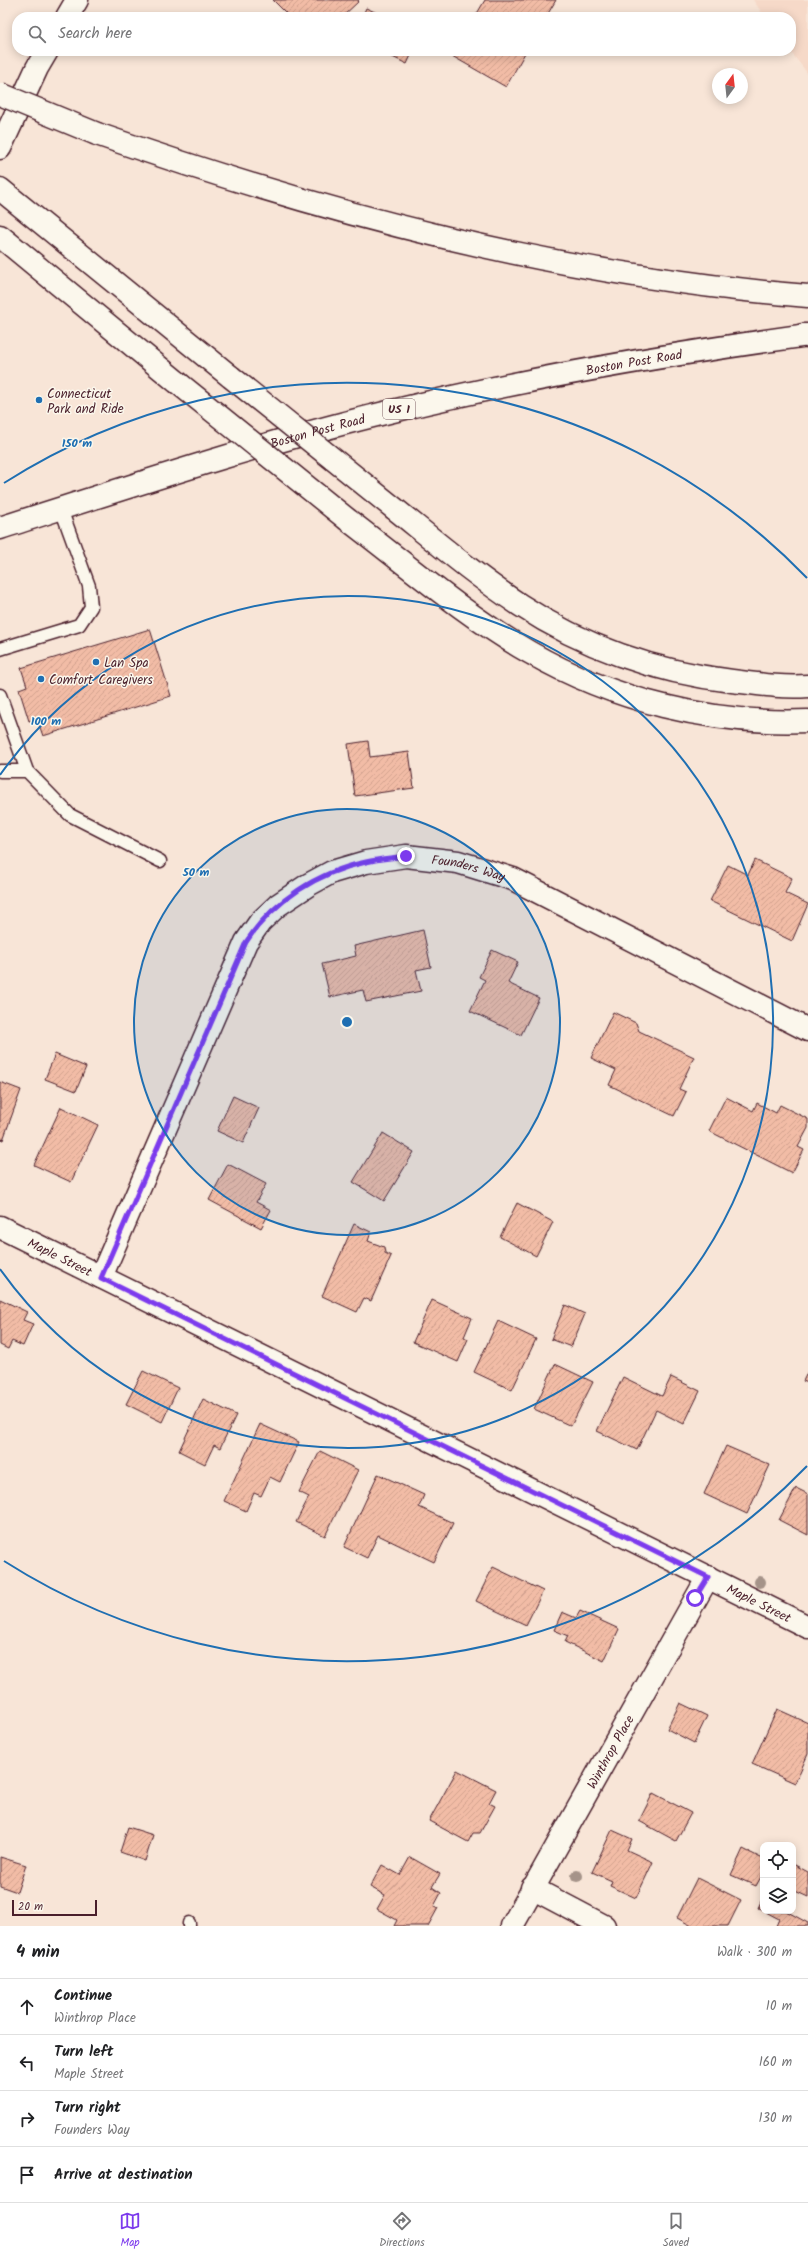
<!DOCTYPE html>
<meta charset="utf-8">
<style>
:root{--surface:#fff;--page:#f6f6f6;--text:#202124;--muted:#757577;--line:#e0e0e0;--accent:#7c3aed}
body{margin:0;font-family:Kalam,sans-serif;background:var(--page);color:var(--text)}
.controls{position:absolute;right:12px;bottom:12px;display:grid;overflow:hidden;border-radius:8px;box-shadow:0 2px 10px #0003}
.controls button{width:36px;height:36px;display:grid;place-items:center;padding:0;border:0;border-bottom:1px solid var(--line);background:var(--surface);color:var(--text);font:20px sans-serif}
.compass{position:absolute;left:712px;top:68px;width:36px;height:36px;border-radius:50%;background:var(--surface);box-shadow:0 2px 10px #0003;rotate:15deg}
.scale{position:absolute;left:12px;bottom:10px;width:85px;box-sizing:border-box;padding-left:4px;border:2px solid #4a1f2b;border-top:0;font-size:11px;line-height:14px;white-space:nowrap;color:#4a1f2b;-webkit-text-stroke:3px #fbf7ec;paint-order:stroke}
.stop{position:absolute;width:12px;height:12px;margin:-9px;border:3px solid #7c3aed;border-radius:50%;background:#fff}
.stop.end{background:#7c3aed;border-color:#fff;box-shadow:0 1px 4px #0008}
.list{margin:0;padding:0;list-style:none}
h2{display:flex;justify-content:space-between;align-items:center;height:52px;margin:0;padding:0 16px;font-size:17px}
h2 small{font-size:13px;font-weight:400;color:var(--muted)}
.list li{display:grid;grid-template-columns:26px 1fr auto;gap:12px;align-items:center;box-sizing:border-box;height:56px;padding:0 16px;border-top:1px solid var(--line)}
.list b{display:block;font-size:15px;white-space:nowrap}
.list p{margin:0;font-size:13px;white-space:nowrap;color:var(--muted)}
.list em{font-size:13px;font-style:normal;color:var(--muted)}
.icon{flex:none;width:22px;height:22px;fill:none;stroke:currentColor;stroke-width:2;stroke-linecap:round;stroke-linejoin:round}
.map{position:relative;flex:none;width:808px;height:1926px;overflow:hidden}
.search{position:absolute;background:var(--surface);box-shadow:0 2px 10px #0003;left:12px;right:12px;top:12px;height:44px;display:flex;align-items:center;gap:10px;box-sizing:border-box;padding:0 14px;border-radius:16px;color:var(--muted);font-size:15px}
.sheet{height:276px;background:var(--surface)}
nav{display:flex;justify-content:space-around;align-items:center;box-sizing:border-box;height:56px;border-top:1px solid var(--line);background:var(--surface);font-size:11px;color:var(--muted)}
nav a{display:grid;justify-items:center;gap:2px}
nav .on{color:var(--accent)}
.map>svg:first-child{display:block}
.built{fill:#f6d9c8}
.building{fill:url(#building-hatch);stroke:#4a1f2b}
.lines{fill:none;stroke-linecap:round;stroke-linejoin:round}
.service-casing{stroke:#4a1f2b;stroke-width:15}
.minor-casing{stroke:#4a1f2b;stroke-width:25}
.primary-casing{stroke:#4a1f2b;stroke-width:25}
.motorway-casing{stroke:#4a1f2b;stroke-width:25}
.service{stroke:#fbf7ec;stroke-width:12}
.minor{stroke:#fbf7ec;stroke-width:22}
.primary{stroke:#fbf7ec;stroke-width:22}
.motorway{stroke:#fbf7ec;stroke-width:22}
.motorway-bridge-casing{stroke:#4a1f2b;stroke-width:25;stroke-linecap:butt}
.motorway-bridge{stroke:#fbf7ec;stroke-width:22}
.tree{fill:#a59389}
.route{stroke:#7c3aed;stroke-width:5}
.ring{fill:none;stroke:#1f6fb2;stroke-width:2}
.poi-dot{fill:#1f6fb2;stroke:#fbf7ec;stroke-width:1.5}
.labels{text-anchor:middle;stroke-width:3;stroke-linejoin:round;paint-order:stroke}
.shield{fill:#fbf7ec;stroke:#7f6065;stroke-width:1}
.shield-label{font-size:12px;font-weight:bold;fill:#4a1f2b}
.street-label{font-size:13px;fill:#4a1f2b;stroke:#fbf7ec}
.poi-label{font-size:13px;fill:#4a1f2b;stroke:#fbf7ec;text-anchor:start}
.centre{fill:#1f6fb2;stroke:#fbf7ec;stroke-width:2}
.ring-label{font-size:12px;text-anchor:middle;font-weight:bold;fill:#1f6fb2;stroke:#fbf7ec;stroke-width:3;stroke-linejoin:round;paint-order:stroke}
</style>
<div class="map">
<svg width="808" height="1926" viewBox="0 0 808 1926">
<defs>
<pattern id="building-hatch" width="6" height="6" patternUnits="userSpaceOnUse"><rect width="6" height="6" fill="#f2bca6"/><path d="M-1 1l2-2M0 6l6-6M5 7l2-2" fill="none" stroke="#d1a18f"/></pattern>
</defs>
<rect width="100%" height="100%" fill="#f8e5d7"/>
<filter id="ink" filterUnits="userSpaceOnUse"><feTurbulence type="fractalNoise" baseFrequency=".025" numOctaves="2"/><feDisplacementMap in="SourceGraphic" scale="8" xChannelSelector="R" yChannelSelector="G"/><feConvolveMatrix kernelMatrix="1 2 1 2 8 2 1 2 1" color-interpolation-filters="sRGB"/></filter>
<g filter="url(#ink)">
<path class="built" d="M753,0h55v74l-18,-23 1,-34h-26z"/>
<path class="building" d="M273,0h85l1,1 -17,16h-52z
M485,0h71l-10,17h-71z
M366,8l20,9h-24z
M380,51h33l-6,13z
M455,51h71l-20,36 -54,-31z
M150,629l21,67 -128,40 -6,-17 -8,2 -10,-32 8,-3 -6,-18z
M368,741l2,16 39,-5 5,36 -59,8 -7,-52z
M755,860l37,18 -7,15 23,11 -16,37 -82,-40 18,-36 20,10z
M423,930l8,37 -15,3 5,21 -55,11 -3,-12 -33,7 -8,-33 34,-8 -2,-10z
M492,950l26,12 -10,21 31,15 -18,37 -51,-24 15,-31 -6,-3z
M613,1012l23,11 3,8 55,26 -15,32 7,3 -12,24 -65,-31 7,-15 -25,-12z
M55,1054l31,13 -10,24 -31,-12z
M0,1082l21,8 -18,50 -3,-1z
M233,1096l26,12 -16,35 -26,-12z
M726,1097l27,14 4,-8 19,10 4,-8 28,14v9l-10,19 6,3 -12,23 -83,-42z
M61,1107l37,18 -27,57 -37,-17z
M383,1133l31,19 -30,49 -31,-19z
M228,1164l38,20 -10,18 15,8 -10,18 -52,-28z
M517,1203l36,19 -17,34 -36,-19z
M354,1224l17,8 -3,9 16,6 1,6 6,3 -20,45 -7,-3 -7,14 -35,-16z
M0,1299l27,13 -4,8 10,4 -10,22 -11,-5 -4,8 -8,-4z
M432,1300l40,18 -8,19 4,2 -10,23 -45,-20z
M565,1305l20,9 -14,33 -20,-8z
M498,1321l38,18 -24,51 -38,-18z
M555,1364l38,18 -22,44 -37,-17z
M143,1371l35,17 -16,34 -36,-18z
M808,1371v12l-5,-2z
M623,1377l39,19 9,-19 29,14 -16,33 -28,-14 -19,40 -40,-19z
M203,1399l33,16 -16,33 -6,-3 -9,19 -26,-13z
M260,1424l39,18 -19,40 -10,-5 -9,19 -7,-3 -8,18 -22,-10z
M726,1446l44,19 -23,49 -43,-20z
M320,1451l38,19 -33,66 -29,-14 13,-25 -10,-5z
M378,1474l46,21 -5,12 34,16 -19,39 -56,-27 -11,23 -23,-11z
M796,1488l12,6v41l-29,-15z
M493,1567l50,24 -17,34 -50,-24z
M580,1611l39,18 -15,32 -39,-19 3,-6 -14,-6 8,-18 14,6z
M680,1703l27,13 -13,27 -27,-14z
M777,1709l31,14v31l-13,29 -43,-19z
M457,1770l39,20 -7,13 6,3 -15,27h-7l-5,9 -39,-21z
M653,1793l38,20 -15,28 -37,-20z
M128,1827l25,8 -8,26 -25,-9z
M612,1830l20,9 -5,11 26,12 -17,36 -26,-12 2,-5 -20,-9z
M743,1849l20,10v14l-7,13 -25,-11z
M0,1857l26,8 -9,27 -17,-6z
M410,1857l30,17 -8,13 9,6 -7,13 4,2 -10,18h-34l3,-6 -20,-11 8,-14 -15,-8 12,-22 18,10z
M793,1864l15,8v25l-15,-7z
M697,1878l44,22 -13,26h-36l-15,-8z
M763,1897v13l-5,-2z
M764,1911h22l22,12v3h-32l3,-7z"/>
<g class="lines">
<g class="service-casing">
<path id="service" d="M0,649l79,-24 12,-18 -2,-21 -28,-77
M0,695l27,76 43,44 90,46
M0,771h27
M189,1926v-3"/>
</g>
<g class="minor-casing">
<g id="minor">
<path d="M67,17l10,-17"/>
<path d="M0,148l37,-80 10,-17"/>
<path id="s1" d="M0,1227l808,400"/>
<path id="s2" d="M101,1277l145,-335 14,-20 18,-17 30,-20 24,-13 34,-10 40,-6 52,6 55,17 295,151"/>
<path d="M532,1888l72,38"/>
<path id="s3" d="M512,1926l196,-349"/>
</g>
</g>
<g class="primary-casing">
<g id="primary">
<path id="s4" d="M0,528c131,-42 263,-86 397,-118 135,-33 273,-56 411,-75"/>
</g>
</g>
<g class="motorway-casing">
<path id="motorway" d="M97,134c232,81 465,142 711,162
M0,189l231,188
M0,236l177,146
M803,335l5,1
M395,509c41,33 81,67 125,96 64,42 137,67 212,76 25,3 51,7 76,5
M348,520c58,44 118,96 181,132 83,48 183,73 279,69"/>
</g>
<use href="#service" class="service"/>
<use href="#minor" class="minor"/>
<use href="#primary" class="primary"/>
<use href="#motorway" class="motorway"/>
<g class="motorway-bridge-casing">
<path id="motorway-bridge" d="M0,94l97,40
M231,377l164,132
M177,382l171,138"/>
</g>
<use href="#motorway-bridge" class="motorway-bridge"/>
</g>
<g class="tree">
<circle cx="760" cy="1582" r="6"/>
<circle cx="577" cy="1876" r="6"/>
</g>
</g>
<g class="lines" filter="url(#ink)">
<path class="route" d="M406,856c-13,2 -27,3 -40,6 -48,10 -93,39 -120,80l-145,336 607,299 -13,21"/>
</g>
<circle cx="347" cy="1022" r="213" fill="#1f6fb2" fill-opacity=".12"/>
<g class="ring">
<circle cx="347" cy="1022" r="213"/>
<path d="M0 775A426 426 0 1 1 0 1269"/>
<path d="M807 1466A639 639 0 0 1 4 1561M4 483A639 639 0 0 1 807 578"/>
</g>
<g class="poi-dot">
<circle cx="39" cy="400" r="4"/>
<circle cx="96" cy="662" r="4"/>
<circle cx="41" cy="679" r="4"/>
</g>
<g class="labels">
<rect class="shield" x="383" y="399" width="32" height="20" rx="3"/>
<g class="shield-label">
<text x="399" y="413">US 1</text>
</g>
<g class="street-label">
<text dy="5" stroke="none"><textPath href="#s4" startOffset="656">Boston Post Road</textPath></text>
<text dy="5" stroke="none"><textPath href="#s4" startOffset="332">Boston Post Road</textPath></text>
<text dy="5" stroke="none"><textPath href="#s2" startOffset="617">Founders Way</textPath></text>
<text dy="5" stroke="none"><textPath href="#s1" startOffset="67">Maple Street</textPath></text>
<text dy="5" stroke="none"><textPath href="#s1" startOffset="847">Maple Street</textPath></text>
<text dy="5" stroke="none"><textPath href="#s3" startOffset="200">Winthrop Place</textPath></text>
</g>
<g class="poi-label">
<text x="47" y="398">Connecticut<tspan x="47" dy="15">Park and Ride</tspan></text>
<text x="104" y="667">Lan Spa</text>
<text x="49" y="684">Comfort Caregivers</text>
</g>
</g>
<circle cx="347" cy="1022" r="6" class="centre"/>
<g class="ring-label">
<text x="77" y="447">150 m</text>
<text x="46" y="725">100 m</text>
<text x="196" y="876">50 m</text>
</g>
</svg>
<div class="controls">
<button><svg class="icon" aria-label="locate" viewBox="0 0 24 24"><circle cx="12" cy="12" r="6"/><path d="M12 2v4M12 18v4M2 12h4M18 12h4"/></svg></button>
<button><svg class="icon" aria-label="layers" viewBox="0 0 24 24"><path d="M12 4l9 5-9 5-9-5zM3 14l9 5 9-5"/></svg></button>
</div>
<svg class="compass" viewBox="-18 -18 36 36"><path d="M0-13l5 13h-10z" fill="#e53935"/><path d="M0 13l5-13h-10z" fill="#757577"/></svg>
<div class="scale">20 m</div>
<div class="stop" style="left:695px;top:1598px"></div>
<div class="stop end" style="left:406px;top:856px"></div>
<div class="search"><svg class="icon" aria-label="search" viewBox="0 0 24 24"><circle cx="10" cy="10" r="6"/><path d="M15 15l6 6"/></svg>Search here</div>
</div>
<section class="sheet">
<h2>4 min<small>Walk · 300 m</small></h2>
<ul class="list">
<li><svg class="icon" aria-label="ahead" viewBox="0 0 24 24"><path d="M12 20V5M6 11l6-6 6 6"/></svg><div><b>Continue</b><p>Winthrop Place</p></div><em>10 m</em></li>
<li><svg class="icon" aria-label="left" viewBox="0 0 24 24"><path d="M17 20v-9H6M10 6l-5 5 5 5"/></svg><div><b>Turn left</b><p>Maple Street</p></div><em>160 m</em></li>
<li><svg class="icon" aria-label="right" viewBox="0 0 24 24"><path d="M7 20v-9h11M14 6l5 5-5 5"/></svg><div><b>Turn right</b><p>Founders Way</p></div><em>130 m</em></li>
<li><svg class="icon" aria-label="arrive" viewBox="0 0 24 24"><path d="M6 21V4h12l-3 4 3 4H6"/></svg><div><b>Arrive at destination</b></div></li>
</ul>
</section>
<nav>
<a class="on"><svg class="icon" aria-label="map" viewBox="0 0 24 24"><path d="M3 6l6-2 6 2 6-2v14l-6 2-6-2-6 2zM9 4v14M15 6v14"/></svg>Map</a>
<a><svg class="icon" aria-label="directions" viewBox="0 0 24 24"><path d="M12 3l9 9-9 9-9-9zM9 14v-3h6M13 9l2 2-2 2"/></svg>Directions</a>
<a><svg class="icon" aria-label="saved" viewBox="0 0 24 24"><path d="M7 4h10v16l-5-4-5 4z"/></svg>Saved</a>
</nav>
